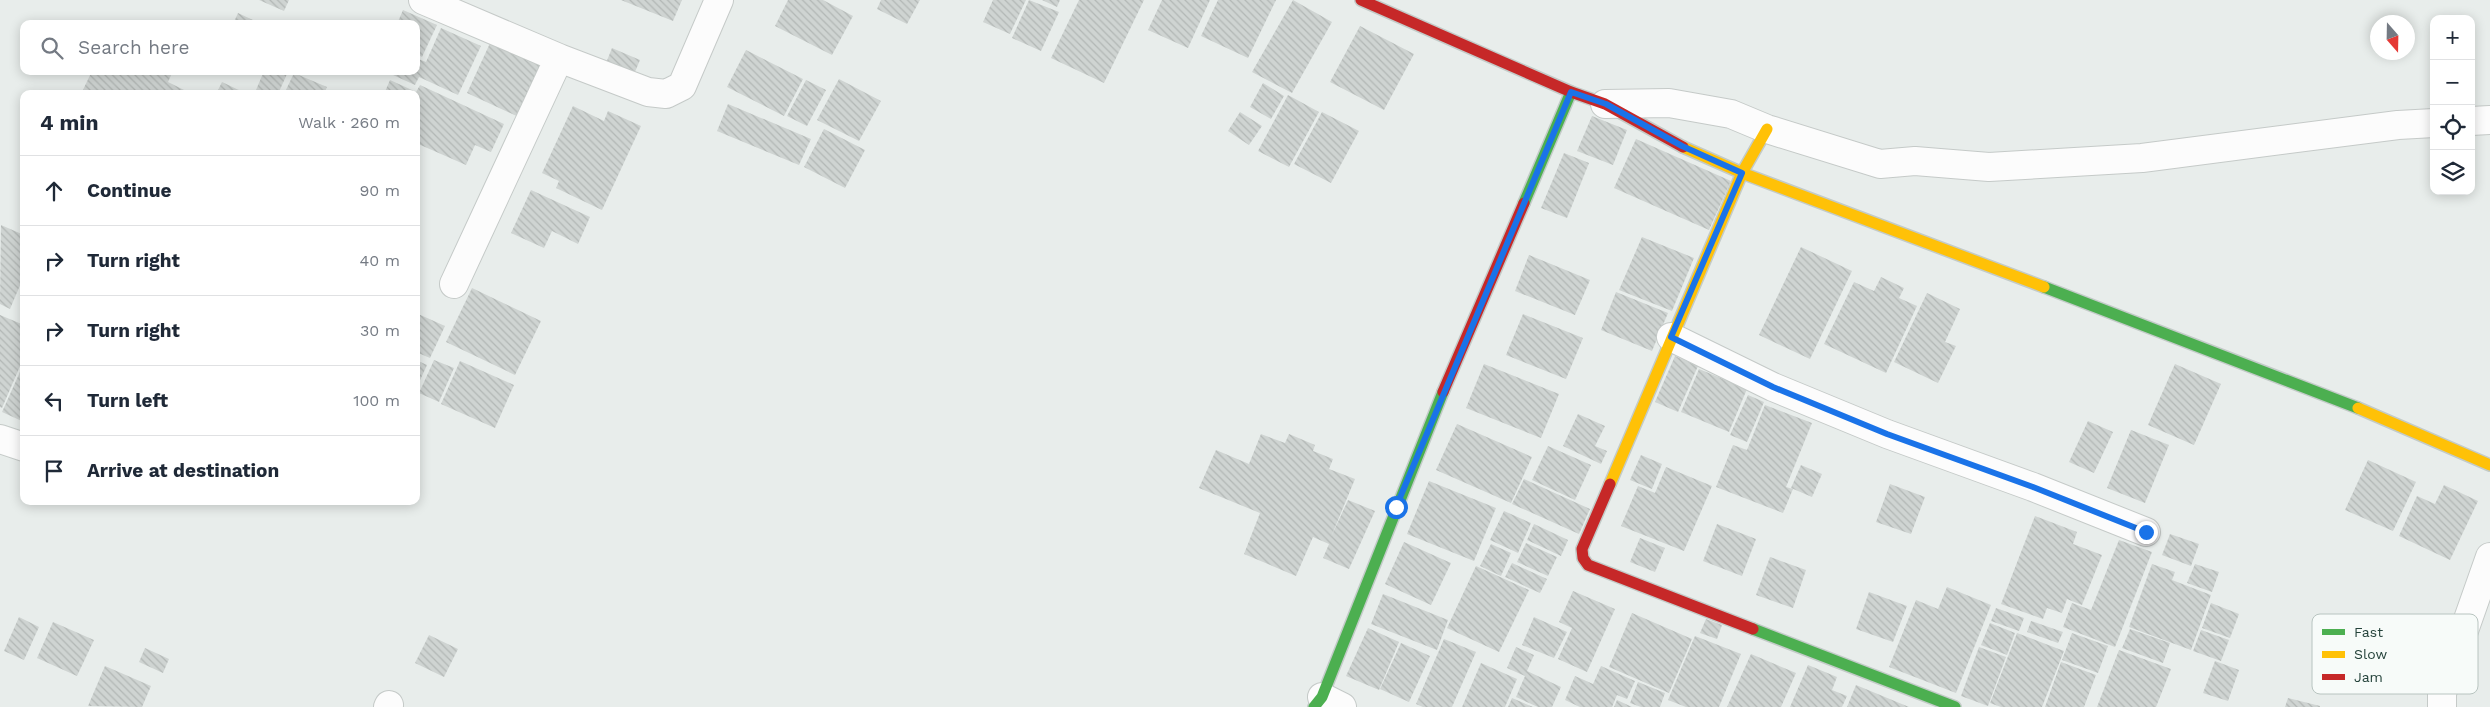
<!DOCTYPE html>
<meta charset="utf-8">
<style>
:root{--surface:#fff;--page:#f6f6f7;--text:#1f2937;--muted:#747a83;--line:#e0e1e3}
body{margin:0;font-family:"Work Sans",sans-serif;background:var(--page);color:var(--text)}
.controls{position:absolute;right:15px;top:15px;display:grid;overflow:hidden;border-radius:10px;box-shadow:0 2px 12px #0003}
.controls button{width:45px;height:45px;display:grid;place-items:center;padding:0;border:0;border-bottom:1px solid var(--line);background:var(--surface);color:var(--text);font:25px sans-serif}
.compass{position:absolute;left:2370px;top:15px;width:45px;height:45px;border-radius:50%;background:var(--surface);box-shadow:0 2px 12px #0003;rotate:160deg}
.stop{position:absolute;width:15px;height:15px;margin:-11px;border:4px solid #1a73e8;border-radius:50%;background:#fff}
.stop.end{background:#1a73e8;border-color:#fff;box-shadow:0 1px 5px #0008}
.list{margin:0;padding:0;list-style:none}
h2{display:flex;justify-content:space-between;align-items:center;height:65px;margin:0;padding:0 20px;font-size:21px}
h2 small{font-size:16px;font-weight:400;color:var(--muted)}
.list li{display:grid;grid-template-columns:32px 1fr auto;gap:15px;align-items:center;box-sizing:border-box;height:70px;padding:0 20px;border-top:1px solid var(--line)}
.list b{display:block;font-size:19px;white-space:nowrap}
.list em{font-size:16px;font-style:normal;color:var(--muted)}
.icon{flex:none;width:28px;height:28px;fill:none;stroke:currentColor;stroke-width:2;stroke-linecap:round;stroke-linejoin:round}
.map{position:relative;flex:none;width:2490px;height:707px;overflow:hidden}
.search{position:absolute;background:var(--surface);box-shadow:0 2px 12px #0003;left:20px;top:20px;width:400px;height:55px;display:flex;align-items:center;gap:12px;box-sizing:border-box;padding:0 18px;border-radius:10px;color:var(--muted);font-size:19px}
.panel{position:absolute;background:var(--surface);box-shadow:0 2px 12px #0003;left:20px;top:90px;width:400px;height:415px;border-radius:10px}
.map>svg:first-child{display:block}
.building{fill:url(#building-back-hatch)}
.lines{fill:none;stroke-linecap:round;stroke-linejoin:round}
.street-casing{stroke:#c5cac8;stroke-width:30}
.fast-casing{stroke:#c3cbc8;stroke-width:14}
.slow-casing{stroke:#c3cbc8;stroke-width:14}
.jam-casing{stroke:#c3cbc8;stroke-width:14}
.street{stroke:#fcfcfc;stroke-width:28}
.fast{stroke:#4caf50;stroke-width:11}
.slow{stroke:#ffc107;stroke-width:11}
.jam{stroke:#c62828;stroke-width:11}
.route{stroke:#1a73e8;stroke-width:6}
.key{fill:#f7fbf9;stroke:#b8c4c0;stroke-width:1}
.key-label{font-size:14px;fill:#24423a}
</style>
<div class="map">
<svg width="2490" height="707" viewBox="0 0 2490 707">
<defs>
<pattern id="building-back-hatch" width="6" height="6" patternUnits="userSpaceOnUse" patternTransform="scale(1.25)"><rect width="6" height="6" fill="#cfd4d2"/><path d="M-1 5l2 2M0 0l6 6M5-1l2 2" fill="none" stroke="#b2b7b5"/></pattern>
</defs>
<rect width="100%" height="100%" fill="#e8edeb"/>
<path class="building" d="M259,0h30l-5,11z
M621,0h61l-9,21z
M788,0h35l30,16 -21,39 -57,-29z
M881,0h39l-13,24 -30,-15z
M993,0h33l-16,34 -27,-12z
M1029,0l30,12 -18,39 -29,-13z
M1042,0h18l-3,7z
M1079,0h65l-40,83 -53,-25z
M1162,0h48l-22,48 -40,-18z
M1218,0h58l-28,58 -47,-22z
M1293,0l39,22 -40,71 -40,-21z
M403,10l34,15 -15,32 -6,-3v-30h-19z
M238,13l23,11h-28z
M1360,26l54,28 -30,56 -54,-28z
M441,28l40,18 -23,49 -39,-18 -4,8 -22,-10 1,-4h22v-13l10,4z
M491,41l54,25 -24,52 -54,-25z
M612,48l28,12 -8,19 -28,-11z
M746,50l57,29 -19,37 -57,-29z
M92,71h81l-5,11 20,10 -107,2z
M264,71h18l5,3 -9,20h-13l-9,-4z
M294,73l33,14 -3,7h-40z
M839,79l42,22 -22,40 -42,-21z
M390,80l24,11 -2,3h-28z
M806,80l20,10 -19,36 -20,-10z
M222,82l25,12h-31z
M1263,83l21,13 -13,23 -21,-12z
M420,85l84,39 -13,28 -16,-7 -9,20 -50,-22 -1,-49z
M1288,95l31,17 -30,55 -31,-16z
M728,104l83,35 -12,26 -82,-34z
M573,106l31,15 4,-10 33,15 -39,84 -46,-22 3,-7 -17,-8z
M1240,112l22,14 -13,19 -21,-14z
M1322,112l37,19 -28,52 -37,-19z
M1592,116l35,14 -14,35 -36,-14z
M824,129l41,21 -20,38 -41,-21z
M1636,139l95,42 -22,49 -95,-42z
M1564,153l25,10 -22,55 -26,-10z
M531,190l59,27 -12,27 -26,-13 -8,17 -33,-15z
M1,225l23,10v41l-14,33 -10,-5z
M1642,237l52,21 -22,53 -53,-21z
M1801,247l51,24 -42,88 -51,-24z
M1529,255l61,25 -15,35 -60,-24z
M1881,277l23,11 -5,10 18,8 -31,67 -62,-29 30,-62 20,9z
M472,288l69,33 -26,54 -69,-33z
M1616,292l52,21 -16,38 -51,-21z
M1927,293l33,16 -15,33 11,4 -18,37 -44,-21z
M416,313l29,13 -15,32 -14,-6z
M1523,314l60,24 -17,41 -60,-24z
M0,315l24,10v32l-22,51 -2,-1z
M1675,356l23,10 -20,46 -23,-10z
M416,360l11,5 -11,24z
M434,360l20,8 -15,34 -20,-9z
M460,361l54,24 -19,43 -54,-24z
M24,363v59l-22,-10z
M1484,364l75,30 -18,44 -75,-30z
M2175,364l46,20 -27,61 -46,-20z
M1699,369l48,20 -18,43 -48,-20z
M1748,395l16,7 -17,40 -17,-7z
M1765,405l47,18 -26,64 7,2 -10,24 -67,-26 17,-42 14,5z
M1578,414l27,12 -10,20 12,5 -6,13 -38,-18z
M2088,421l25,11 -19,41 -25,-11z
M1457,424l75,33 -21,46 -75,-33z
M2131,430l38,15 -24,58 -38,-15z
M1261,434l24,9 4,-9 26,11 -2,6 20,8 -4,10 26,10 -24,58 17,-37 27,11 -26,58 -26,-11 6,-14 -16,-7 -17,39 -52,-22 16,-41 -61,-25 17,-38 33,14z
M1548,446l43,19 -16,35 -43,-20z
M1641,455l21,9 -10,25 -22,-9z
M2368,460l48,22 -23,49 -48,-21z
M1801,465l21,9 -10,23 -21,-9z
M1666,467l46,19 -28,65 -63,-25 17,-40 17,7z
M1524,479l66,30 -11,25 -67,-30z
M1429,481l67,27 -22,53 -67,-27z
M1890,484l35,13 -14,37 -35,-12z
M2444,485l34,16 -28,59 -51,-24 18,-40 18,8z
M1504,511l27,12 -13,30 -28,-13z
M2035,516l42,16 -4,12 29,11 -20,50 -15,-6 -5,14 -15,-5 -4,11 -42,-15z
M1534,524l34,16 -7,16 -34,-16z
M1717,524l39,15 -14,37 -39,-15z
M2170,534l29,10 -8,22 -29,-11z
M1640,538l25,10 -10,24 -25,-10z
M2119,540l33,12 -37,95 -52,-20 9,-24 19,7z
M1404,542l47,21 -20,42 -46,-21z
M1526,543l31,14 -9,19 -31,-14z
M1491,544l20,9 -10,23 -21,-10z
M1770,557l36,13 -13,38 -37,-13z
M1512,563l35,16 -7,14 -35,-16z
M2152,564l23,8 -3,8 39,15 -20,55 -62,-23z
M2195,564l24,8 -7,20 -25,-9z
M1476,566l53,24 -30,62 -52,-24z
M1947,587l44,18 -35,88 -67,-26 27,-67 22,9z
M1573,591l42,18 -28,63 -29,-13 14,-31 -13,-6z
M1869,592l38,14 -14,36 -37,-13z
M1383,594l65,26 -11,30 -66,-26z
M2211,603l28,11 -9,24 -28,-10z
M1996,608l28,10 -5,13 -28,-10z
M1632,613l60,26 -23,54 -60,-26z
M19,617l20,10 -15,33 -20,-9z
M1534,617l33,15 -13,26 -32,-13z
M1706,619l16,6 -5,14 -17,-6z
M2031,621l32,11 -5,11 -31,-11z
M53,622l41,18 -17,36 -40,-18z
M1990,623l25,10 -8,22 -26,-10z
M1368,628l31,14 -20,48 -33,-14z
M2130,629l40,14 -7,20 -41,-15z
M2201,630l28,10 -8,21 -28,-10z
M2017,633l47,18 -22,56h-41l-11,-4z
M2072,633l36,13 -10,27 -36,-13z
M429,635l29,14 -14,28 -29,-14z
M1695,636l46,18 -22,53h-33l-18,-7z
M1444,639l32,13 -24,55h-29l-7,-3z
M1401,643l29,13 -21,46 -29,-13z
M1516,647l18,8 -7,16 34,16 -9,20h-14l-22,-10 9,-21 -18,-8z
M1979,647l27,10 -18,49 -27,-10z
M145,648l24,11 -6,14 -24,-11z
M2119,650l52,19 -15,38h-59z
M1751,654l45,19 -15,34h-54z
M2215,661l24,9 -11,31 -25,-8z
M2061,662l35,13 -12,32h-39z
M1481,663l36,16 -12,28h-43z
M1808,665l29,12 -5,13 15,6 -5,11h-52z
M105,666l46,20 -9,21 -54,-1z
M1601,666l34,15 -8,18 -10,-4 -5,12h-32l-15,-7 10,-24 18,8z
M1638,682l27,11 -5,14h-19l-11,-4z
M1856,685l53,22h-62z
M1512,698l21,9h-25z
M2288,698l32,8v1h-35z
M1617,700l15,7h-18z"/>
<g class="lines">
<g class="street-casing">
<path id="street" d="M423,0l136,58
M1605,104l64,-1 62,11 36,15 113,35 35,-3 74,6 153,-9 256,-33 36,-2
M2471,121l19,-1
M454,284l105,-226 89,34 18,2 16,-8 37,-86
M1671,337l102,50 114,47 146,53 113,45
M0,439l24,8
M1322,697l20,10
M388,707l1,-2
M2442,707v-14l48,-136"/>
</g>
<g class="fast-casing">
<path id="fast" d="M1524,203l47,-111
M2044,287l314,121
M1753,629l202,78
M1314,707l8,-10 121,-305"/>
</g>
<g class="slow-casing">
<path id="slow" d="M1683,147l59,26 302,114
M2358,408l132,57
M1610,484l132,-311 25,-44"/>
</g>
<g class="jam-casing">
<path id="jam" d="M1361,0l210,92 34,12 78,43
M1443,392l81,-189
M1610,484l-28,65 1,9 5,7 165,64"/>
</g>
<use href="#street" class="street"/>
<use href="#fast" class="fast"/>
<use href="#slow" class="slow"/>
<use href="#jam" class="jam"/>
</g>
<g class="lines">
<path class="route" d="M1396,507l175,-415 35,12 76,42 60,27 -71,164 102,50 114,47 146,53 113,45"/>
</g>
<rect x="2312" y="614" width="166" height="80" rx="8" class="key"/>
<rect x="2322" y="629" width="23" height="6" fill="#4caf50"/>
<rect x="2322" y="651" width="23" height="7" fill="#ffc107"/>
<rect x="2322" y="674" width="23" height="6" fill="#c62828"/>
<g class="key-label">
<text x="2354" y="637">Fast</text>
<text x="2354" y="659">Slow</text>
<text x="2354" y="682">Jam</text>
</g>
</svg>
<div class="controls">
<button>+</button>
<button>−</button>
<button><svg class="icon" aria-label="locate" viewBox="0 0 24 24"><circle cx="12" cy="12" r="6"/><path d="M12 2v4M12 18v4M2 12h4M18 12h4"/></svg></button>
<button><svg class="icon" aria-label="layers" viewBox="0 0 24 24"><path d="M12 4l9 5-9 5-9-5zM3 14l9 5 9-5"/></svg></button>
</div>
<svg class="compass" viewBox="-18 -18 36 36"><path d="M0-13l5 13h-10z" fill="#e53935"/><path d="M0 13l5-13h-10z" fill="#747a83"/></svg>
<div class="stop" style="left:1396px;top:507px"></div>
<div class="stop end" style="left:2146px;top:532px"></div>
<div class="search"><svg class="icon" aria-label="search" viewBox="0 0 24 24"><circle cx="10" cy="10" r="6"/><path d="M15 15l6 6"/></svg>Search here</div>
<section class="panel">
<h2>4 min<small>Walk · 260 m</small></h2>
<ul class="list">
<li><svg class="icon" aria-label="ahead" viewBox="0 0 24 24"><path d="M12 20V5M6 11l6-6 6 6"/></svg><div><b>Continue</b></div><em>90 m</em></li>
<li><svg class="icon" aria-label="right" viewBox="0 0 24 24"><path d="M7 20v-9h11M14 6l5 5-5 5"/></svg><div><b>Turn right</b></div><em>40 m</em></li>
<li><svg class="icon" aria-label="right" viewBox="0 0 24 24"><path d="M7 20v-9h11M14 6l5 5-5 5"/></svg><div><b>Turn right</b></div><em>30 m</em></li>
<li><svg class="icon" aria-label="left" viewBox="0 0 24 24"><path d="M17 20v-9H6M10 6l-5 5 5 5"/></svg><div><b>Turn left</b></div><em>100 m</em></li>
<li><svg class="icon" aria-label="arrive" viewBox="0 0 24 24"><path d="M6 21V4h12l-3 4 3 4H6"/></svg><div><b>Arrive at destination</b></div></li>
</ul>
</section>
</div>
